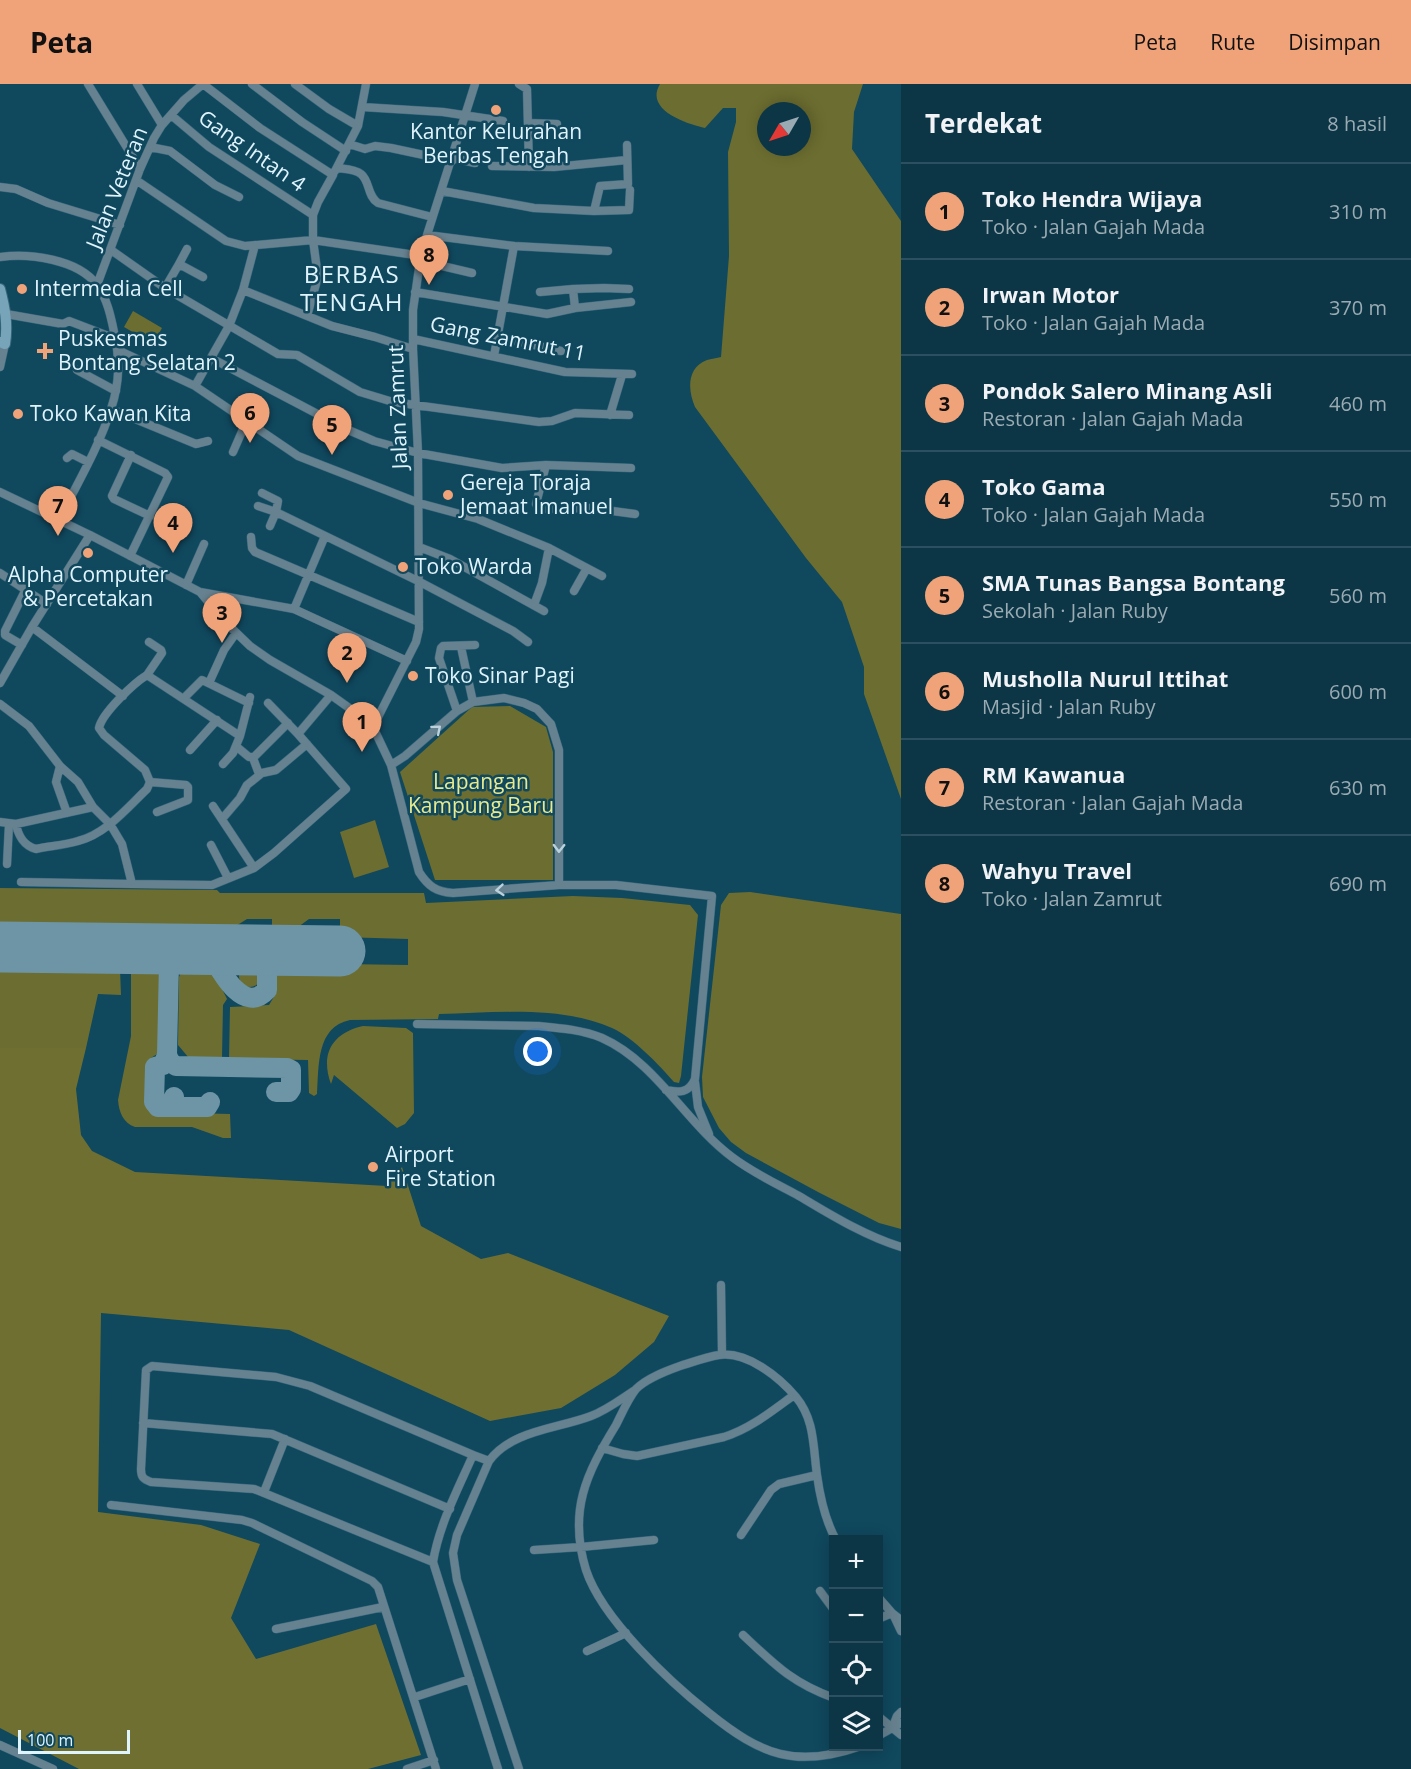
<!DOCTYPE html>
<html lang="id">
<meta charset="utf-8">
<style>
:root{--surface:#0c3646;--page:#153e4d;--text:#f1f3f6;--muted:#9aabb3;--line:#2c505f;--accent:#f0a278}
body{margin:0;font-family:"Open Sans",sans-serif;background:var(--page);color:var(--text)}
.controls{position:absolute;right:18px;bottom:18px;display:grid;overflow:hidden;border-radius:0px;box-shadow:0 3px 15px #0003}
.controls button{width:54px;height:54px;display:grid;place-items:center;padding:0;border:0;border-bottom:2px solid var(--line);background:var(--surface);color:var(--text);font:30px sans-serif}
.compass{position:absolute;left:757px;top:18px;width:54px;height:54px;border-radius:50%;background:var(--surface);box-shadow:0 3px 15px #0003;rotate:231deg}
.scale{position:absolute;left:18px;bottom:15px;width:112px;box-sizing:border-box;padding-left:6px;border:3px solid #e0f4fe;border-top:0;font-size:16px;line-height:21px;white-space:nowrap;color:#e0f4fe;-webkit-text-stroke:4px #10485e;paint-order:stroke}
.you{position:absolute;left:538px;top:968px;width:21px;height:21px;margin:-15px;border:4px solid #fff;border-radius:50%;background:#1a73e8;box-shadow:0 0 0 9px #1a73e833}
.badge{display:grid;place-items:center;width:39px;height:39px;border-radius:50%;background:var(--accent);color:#111;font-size:20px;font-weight:700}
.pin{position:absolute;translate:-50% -50px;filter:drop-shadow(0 2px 3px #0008)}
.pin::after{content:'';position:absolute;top:32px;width:21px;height:18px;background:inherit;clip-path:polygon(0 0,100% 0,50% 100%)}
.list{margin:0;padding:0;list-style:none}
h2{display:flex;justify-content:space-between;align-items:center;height:78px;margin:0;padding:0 24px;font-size:26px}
h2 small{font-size:20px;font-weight:400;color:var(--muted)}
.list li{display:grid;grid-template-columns:39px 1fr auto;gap:18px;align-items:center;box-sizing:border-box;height:96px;padding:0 24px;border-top:2px solid var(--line)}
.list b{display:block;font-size:22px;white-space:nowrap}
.list p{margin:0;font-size:20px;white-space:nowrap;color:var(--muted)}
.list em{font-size:20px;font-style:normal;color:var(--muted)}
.icon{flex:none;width:33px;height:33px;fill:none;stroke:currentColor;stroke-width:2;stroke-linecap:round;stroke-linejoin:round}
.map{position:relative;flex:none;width:901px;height:1685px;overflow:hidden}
header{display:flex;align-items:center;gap:36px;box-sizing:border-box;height:84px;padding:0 30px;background:var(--accent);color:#111}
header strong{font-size:28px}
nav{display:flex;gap:33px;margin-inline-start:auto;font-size:21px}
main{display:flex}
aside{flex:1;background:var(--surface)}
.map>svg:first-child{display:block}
.green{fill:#6c6d30;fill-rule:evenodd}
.forest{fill:#6f6f31}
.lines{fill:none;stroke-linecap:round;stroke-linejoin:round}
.taxiway{stroke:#6d95a6;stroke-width:20}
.runway{stroke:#6d95a6;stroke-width:51}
.street-casing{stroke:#35677b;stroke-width:9}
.secondary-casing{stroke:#35677b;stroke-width:12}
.street{stroke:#66818f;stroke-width:8}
.secondary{stroke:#78a4b9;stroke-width:10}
.oneway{stroke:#bbd2dd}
.poi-dot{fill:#f0a278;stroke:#10485e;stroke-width:2}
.labels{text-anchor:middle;stroke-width:5;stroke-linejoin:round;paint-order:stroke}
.poi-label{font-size:21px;fill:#e0f4fe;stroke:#10485e;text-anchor:start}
.street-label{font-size:21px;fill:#e0f4fe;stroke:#10485e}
.park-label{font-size:21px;fill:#e8ea8d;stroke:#10485e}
.quarter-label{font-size:24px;letter-spacing:1.5px;fill:#e0f4fe;stroke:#10485e}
</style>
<header>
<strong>Peta</strong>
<nav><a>Peta</a><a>Rute</a><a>Disimpan</a></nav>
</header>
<main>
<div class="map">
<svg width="901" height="1685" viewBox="0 0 901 1685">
<rect width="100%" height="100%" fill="#10485e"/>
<path class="green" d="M660,0h203l-9,28 -2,37 49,72v578l-37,-105v-27l-22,-65 -36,-44 -111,-151c-7,-16 -9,-39 12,-47 4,-1 10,-2 14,-3l8,-101 -1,-104 8,-30v-14h-13l-18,20c-18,-4 -61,-18 -45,-44zM766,27h36v36h-36z
M133,227l29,17 -9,16 -29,-17z
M510,622l36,21 7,25v128h-118l-35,-108 72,-65z
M375,736l14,47 -35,11 -14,-46z
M0,804l217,2 3,3h204l2,10 147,-7 49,2 68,7 8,10 -17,161 -2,7 -5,-1c-15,-17 -40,-44 -62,-54 -53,-23 -117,-15 -173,-14l-1,5 -88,1c-34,7 -31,46 -33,74l-3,2 -5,-3 -1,-33 -79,-1 1,-52 39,-2 6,-10 2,-32 131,2v-26l-68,-2v-18h-31l-26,19 -11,-1v-18h-25l-27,17 -220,-2z
M750,808l151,22v315l-22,-6 -61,-31 -72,-39 -15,-11 -12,-14 -16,-31 -1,-20 19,-172 8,-12z
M0,876l113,1 7,8 1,26 -23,-1 -12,54h-86z
M137,877l16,1 5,3 6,11 -1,66 -6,12 -6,4v54l79,2 1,24h-8l-31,-11h-57c-12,-4 -16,-15 -17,-27l13,-64v-68z
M192,878h13l12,17 10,20 -4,6 -1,53h-33l-11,-13 1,-68 3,-7z
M239 892a11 11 0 1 1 22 0a11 11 0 1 1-22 0Z
M363,942l43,2 7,5 1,80 -9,11 -8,4 -63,-53 -3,9c-11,-30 1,-51 32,-58z"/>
<path class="forest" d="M0,964h86l-10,41 5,46 11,16 43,21 252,14 15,-19 19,59 60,33 27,-6 161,63 -15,26 -39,33 -54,33 -71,13 -201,-91 -188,-17 -3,199 103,13 59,19 -29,74 25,41 120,-35 45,131 -53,14h-289l-79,-41z"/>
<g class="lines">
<path class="taxiway" d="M156,865l13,13 5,-8 12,-5
M208,865c10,17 34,68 59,41v-40
M169,878l-2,93 3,7 6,4 111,2 4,2v19l-2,3h-13
M167,971l-4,10 -8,2 -1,35 4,5h12l4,-10
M170,1023h37l3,-5"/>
<path class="runway" d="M0,863l340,4"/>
<g class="street-casing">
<path id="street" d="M88,0l52,85
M137,0l25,41
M203,0l57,44 73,47 -15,27 -5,13v25l5,37 -11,39
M252,0l50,38 44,29
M295,0l34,25 29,17
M519,0l8,5 2,78
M362,23l81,5 60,9
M171,31l38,32 104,68
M528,39l29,1
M349,60l16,5 10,-3 16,2 61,13
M150,63l20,4 45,34 24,12
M453,74l22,5
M492,82l62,1 73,-7
M337,84c7,1 18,1 24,6 9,7 6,22 17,29l54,14
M335,87l23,-45 8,-42
M136,96l90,61 19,5 68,-6 109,16
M0,103l16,2 32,14 72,22
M442,107l92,17 60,3 6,-25 28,-2 -1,-39
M594,127l35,-1 1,-20
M427,151l87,11 94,5
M111,166l54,38 113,66 19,1 63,37 33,10 146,20 13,-1 23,-8 54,2
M0,173c29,-4 78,2 97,28 10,13 14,32 17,47 6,27 6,50 -3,77 -12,38 -34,75 -52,111
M421,177l51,12
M179,180l8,-15
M97,201l43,-116 14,-31 8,-13 22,-25 19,-16
M165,204l14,-24 24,13
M573,205l31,-1 25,1
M243,206l89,36 43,11 38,12
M415,208l132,22 28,-6 56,-6
M540,208l33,-3 2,19
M6,230l57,10 6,-3 47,18
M498,253l63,14
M413,255l152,33 67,2
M118,266l77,36 103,70 121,47 59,16 71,29 53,28
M494,272l20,-110
M211,274l135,71 28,12 44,12 84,15 44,-3 85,3
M0,283l5,-23
M77,286l39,21
M195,302l34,-60 14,-36 12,-45
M111,325l85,35 12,-3
M610,331l12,-40
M98,356l67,33 3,4 -38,79
M233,368l14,-32
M131,371l-19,41 2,3 36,17
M67,374l5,-4 16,8
M546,381l-10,39 3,5 51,-1 45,6
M0,408l90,43 110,57 23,28 27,26 20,14 61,35 35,25 7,7 18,38 28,107c9,14 17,20 34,21l106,-8h57l96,11 -17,183c-6,14 -16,14 -29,11
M262,409l16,8 -2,11 142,69 95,50 15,11
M258,422l18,6 -6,14
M251,453l1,11 3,4 164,70
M419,463l31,12 94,52
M0,489l47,31
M186,501l18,-41
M574,507l13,-23
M200,508l94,17 113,52
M534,521l8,-22 7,-35
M294,525l31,-73
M32,543l91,69
M22,561l-17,-10v-4l21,-42
M461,563l12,55
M147,591l15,-22 -1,-3 -12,-8
M0,599l32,-56 58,-92
M209,599l15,-33 12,-17
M184,614l18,-18 47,23
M268,619l30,31
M0,620l29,22 31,40 18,16 15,25 17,17 12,20 10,40 80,1 42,-17 -41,-62
M457,627l-18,-53 2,-10 2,-2 32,-1
M373,643l43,-85 3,-13 -1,-176 -5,-104v-39l6,-42 8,-33 48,-151
M240,652l10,-39
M237,663l12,10h5l34,-34
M190,666l27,-30
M253,674l6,16
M391,681l14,-9 52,-45 16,-9 31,-4 20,5 13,6 14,15 8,26v135
M60,682l-4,16 11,31
M150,698l36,3 2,2v13l-31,12
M222,735l18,-21 7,-13 15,-12 14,-3 31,-26
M0,738l16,2 77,-17
M16,740c2,11 8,22 20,25 14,-3 29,-4 42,-8 28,-7 49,-33 69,-52l3,-7 -5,-12 -41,-35 -5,-7c3,-15 35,-45 48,-53l93,61 -7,17 -10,11
M211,761l17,33
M7,780l2,-40
M254,784l20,-15 72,-64 -48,-55 33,-39
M21,798l111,2
M417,940l122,2c21,2 44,4 63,12 54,24 84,85 130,119 21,16 45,27 67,39 32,19 66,40 102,51
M695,998l3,25 11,27
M721,1201l1,69
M143,1339l129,11 178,75
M602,1364l21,6 14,2 87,-19c26,-8 48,-26 70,-42
M489,1377l-16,-6c-15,34 -34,70 -40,107l65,207
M264,1408l21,-53
M111,1421l131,15 10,3 120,58 6,6 58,182
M741,1451l30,-45 8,-6 38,-9
M836,1456c-11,-20 -16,-43 -19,-65 -4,-28 -2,-55 -21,-78 -17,-20 -49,-46 -77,-42 -13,2 -26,7 -39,11 -14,5 -33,12 -44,23 -8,10 -14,24 -20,36 -30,49 -48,86 -30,145 16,49 84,112 123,143 52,42 87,56 152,33
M534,1466l47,-3 73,-7
M433,1478l-179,-73 -103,-7c-8,-3 -10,-5 -10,-13l5,-99 6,-4 124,11 34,9 163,69
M820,1507l14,19
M878,1513l14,16 9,7
M893,1530l8,17
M878,1535l14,-6
M276,1545l107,-22
M743,1551c31,29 49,48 91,63
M587,1567l39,-18
M415,1613l55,-18
M878,1632l23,19
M893,1642l4,-10 4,-4
M878,1652l23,-13
M0,1661l53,24
M407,1685l27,-9
M519,1685l-62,-189 -4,-27 4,-18 32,-74c23,-31 68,-32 102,-45 16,-6 30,-17 44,-26"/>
</g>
<g class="secondary-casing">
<path id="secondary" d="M0,205c5,19 8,35 5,55l-5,-2"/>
</g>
<use href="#street" class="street"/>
<use href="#secondary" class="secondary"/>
</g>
<defs><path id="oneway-chevron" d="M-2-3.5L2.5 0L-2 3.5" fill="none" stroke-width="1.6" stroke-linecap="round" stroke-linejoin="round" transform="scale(1.5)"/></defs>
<g class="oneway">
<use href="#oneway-chevron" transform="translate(437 645) rotate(-40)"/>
<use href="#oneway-chevron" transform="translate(559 764) rotate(91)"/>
<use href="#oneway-chevron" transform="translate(500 806) rotate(175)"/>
</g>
<g class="poi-dot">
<circle cx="496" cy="26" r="6"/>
<circle cx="22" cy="205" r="6"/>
<path d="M42 258h6v6h6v6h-6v6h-6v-6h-6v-6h6z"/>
<circle cx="18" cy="330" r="6"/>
<circle cx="448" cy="411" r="6"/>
<circle cx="88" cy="469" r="6"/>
<circle cx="403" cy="483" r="6"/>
<circle cx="413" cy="592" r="6"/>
<circle cx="373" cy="1083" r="6"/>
</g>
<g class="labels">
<g class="poi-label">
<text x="496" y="55" text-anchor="middle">Kantor Kelurahan<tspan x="496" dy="24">Berbas Tengah</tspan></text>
<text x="34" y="212">Intermedia Cell</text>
<text x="58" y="262">Puskesmas<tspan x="58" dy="24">Bontang Selatan 2</tspan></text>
<text x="30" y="337">Toko Kawan Kita</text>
<text x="460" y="406">Gereja Toraja<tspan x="460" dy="24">Jemaat Imanuel</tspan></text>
<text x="415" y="490">Toko Warda</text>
<text x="88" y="498" text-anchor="middle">Alpha Computer<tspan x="88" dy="24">&amp; Percetakan</tspan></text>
<text x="425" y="599">Toko Sinar Pagi</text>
<text x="385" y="1078">Airport<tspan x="385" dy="24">Fire Station</tspan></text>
</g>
<g class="street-label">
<text transform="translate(252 67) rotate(35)" y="7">Gang Intan 4</text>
<text transform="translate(117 104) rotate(-68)" y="7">Jalan Veteran</text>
<text transform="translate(508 255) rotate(11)" y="7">Gang Zamrut 11</text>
<text transform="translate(398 323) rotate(-92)" y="7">Jalan Zamrut</text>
</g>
<g class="park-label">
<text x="481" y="705">Lapangan<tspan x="481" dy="24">Kampung Baru</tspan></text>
</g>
<g class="quarter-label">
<text x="352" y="199">BERBAS<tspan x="352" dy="28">TENGAH</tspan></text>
</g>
</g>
</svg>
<div class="controls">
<button>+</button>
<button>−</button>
<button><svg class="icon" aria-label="locate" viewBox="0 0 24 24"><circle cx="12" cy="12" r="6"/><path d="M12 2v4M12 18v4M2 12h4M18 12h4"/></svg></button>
<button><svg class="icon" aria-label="layers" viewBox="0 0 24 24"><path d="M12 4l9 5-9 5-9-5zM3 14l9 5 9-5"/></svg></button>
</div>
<svg class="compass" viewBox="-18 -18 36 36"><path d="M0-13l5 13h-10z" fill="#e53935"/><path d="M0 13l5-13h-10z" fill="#9aabb3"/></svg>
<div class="scale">100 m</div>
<div class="you"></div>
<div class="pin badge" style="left:362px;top:668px">1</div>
<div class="pin badge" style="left:347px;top:599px">2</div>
<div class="pin badge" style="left:222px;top:559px">3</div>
<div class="pin badge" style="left:173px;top:469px">4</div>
<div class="pin badge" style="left:332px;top:371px">5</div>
<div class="pin badge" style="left:250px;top:359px">6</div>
<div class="pin badge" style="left:58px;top:452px">7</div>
<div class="pin badge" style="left:429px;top:201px">8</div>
</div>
<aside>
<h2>Terdekat<small>8 hasil</small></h2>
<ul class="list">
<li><span class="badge">1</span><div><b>Toko Hendra Wijaya</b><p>Toko · Jalan Gajah Mada</p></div><em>310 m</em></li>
<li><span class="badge">2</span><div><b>Irwan Motor</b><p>Toko · Jalan Gajah Mada</p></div><em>370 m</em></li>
<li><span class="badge">3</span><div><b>Pondok Salero Minang Asli</b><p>Restoran · Jalan Gajah Mada</p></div><em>460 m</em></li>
<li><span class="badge">4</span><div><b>Toko Gama</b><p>Toko · Jalan Gajah Mada</p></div><em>550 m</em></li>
<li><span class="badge">5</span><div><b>SMA Tunas Bangsa Bontang</b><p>Sekolah · Jalan Ruby</p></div><em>560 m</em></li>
<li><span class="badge">6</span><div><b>Musholla Nurul Ittihat</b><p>Masjid · Jalan Ruby</p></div><em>600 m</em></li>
<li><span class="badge">7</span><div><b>RM Kawanua</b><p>Restoran · Jalan Gajah Mada</p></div><em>630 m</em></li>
<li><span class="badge">8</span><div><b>Wahyu Travel</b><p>Toko · Jalan Zamrut</p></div><em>690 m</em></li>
</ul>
</aside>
</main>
